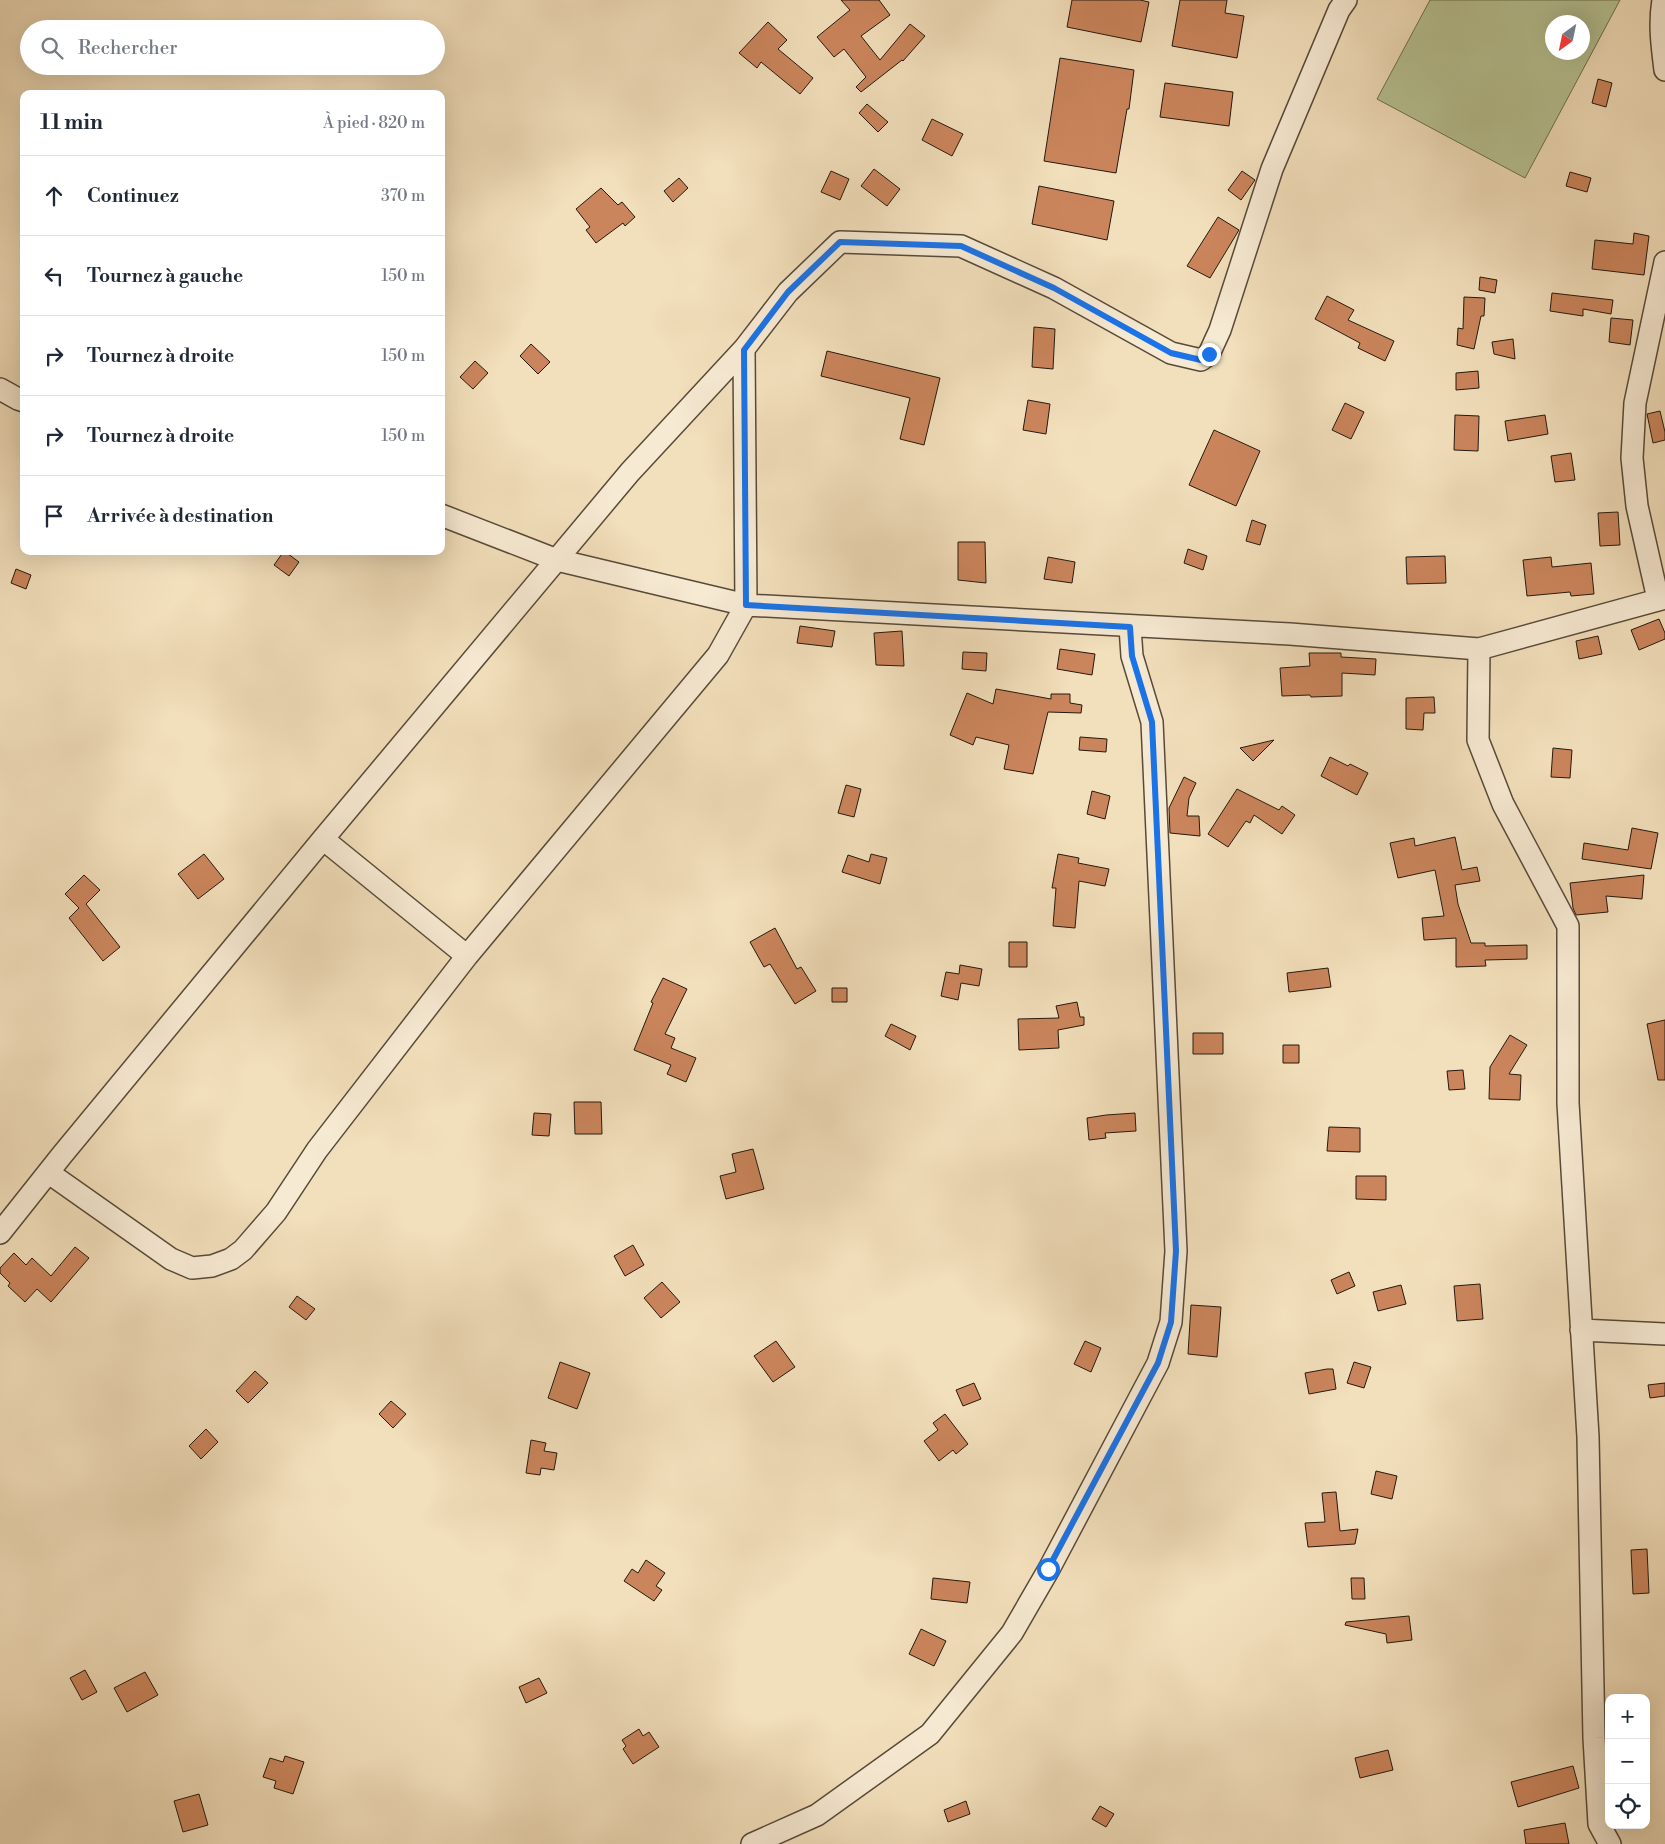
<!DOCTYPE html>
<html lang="fr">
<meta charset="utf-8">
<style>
:root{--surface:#fff;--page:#f2f2f3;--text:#1f2937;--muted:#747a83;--line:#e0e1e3}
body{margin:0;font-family:"Libre Bodoni",serif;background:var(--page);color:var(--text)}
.controls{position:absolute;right:15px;bottom:15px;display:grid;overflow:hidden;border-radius:10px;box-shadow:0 5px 20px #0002}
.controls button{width:45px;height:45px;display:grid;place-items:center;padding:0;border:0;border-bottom:1px solid var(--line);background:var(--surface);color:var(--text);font:25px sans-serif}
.compass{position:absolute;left:1545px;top:15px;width:45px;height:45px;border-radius:50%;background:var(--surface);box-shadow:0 5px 20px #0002;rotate:213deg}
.stop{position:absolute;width:15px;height:15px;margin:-11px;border:4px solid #1a73e8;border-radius:50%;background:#fff}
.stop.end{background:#1a73e8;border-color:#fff;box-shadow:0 1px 5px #0008}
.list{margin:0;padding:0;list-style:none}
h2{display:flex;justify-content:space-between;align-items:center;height:65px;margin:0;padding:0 20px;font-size:21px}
h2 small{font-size:16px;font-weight:400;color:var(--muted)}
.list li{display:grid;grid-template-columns:32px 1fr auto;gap:15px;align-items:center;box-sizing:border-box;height:80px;padding:0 20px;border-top:1px solid var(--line)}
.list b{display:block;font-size:19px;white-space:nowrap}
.list em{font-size:16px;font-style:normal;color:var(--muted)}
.icon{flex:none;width:28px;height:28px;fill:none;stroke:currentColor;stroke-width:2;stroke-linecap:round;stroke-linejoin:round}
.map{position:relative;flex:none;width:1665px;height:1844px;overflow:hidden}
.search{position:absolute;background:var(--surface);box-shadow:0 5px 20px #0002;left:20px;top:20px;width:425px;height:55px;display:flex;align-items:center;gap:12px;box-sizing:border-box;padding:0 18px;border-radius:28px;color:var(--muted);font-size:19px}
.panel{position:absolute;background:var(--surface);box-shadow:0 5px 20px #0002;left:20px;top:90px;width:425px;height:465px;border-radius:10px}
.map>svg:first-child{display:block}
.green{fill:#b7c293;stroke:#6e6e50;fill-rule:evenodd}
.building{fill:#cb855c;stroke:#24190e}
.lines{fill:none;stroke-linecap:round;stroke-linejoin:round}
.minor-casing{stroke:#584a39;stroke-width:24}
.minor{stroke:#f7ead3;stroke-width:21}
.route{stroke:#1a73e8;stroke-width:6}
</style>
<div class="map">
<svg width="1665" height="1844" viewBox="0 0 1665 1844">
<rect width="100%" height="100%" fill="#f2dfbb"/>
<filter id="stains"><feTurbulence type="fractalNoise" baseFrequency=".004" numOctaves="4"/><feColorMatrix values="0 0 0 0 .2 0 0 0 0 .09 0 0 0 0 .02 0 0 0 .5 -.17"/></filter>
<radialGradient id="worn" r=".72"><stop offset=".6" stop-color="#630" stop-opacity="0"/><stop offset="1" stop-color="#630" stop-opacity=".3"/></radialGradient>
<path class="green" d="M1430,0h190l-95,178 -148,-79zM1552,22h30v30h-30z"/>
<path class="building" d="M841,0h38l11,15 -29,21 19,24 30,-36 15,12 -22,25 -1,-1 -41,32 -5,-5 10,-10 -22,-28 -10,8 -17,-20 33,-27z
M1072,0h68l9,2 -8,40 -74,-15z
M1180,0h47l-2,13 19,3 -7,42 -65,-12z
M768,22l19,18 -9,9 35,29 -13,16 -39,-32 -4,6 -18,-15z
M1060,58l74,12 -5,39h-2l-11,64 -72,-12z
M1598,79l14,4 -6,24 -14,-4z
M1165,83l68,9 -4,34 -69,-9z
M867,104l21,18 -10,10 -19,-19z
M932,119l31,15 -11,22 -30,-16z
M874,169l26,20 -13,17 -26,-20z
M831,171l18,8 -9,21 -19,-8z
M1242,171l13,9 -14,20 -13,-10z
M1570,172l21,6 -4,14 -21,-6z
M679,178l9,10 -15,14 -9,-11z
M1039,186l75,15 -7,39 -75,-16z
M601,188l17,17 4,-3 13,15 -10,9 -2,-3 -27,20 -10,-13 4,-3 -14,-18z
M1218,217l21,13 -29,48 -23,-12z
M1634,233l15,3 -5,39 -52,-6 3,-29 38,4z
M1480,277l17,3 -2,13 -16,-3z
M1552,293l61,7 -2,14 -28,-5v7l-33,-5z
M1327,296l27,14 -6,10 46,21 -9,20 -27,-13 2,-5 -45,-24z
M1464,297l21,1 -1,18h-3l-7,33 -17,-4 1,-17 5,1z
M1611,318l22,2 -3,25 -21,-3z
M1034,327l21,2 -2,40 -21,-2z
M1513,339l2,20 -21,-5 -2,-12z
M531,344l19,18 -12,12 -18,-18z
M827,351l113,27 -16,67 -24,-6 10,-41 -89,-22z
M475,361l13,12 -15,16 -13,-12z
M1478,371l1,17 -23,2v-17z
M1028,400l22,4 -4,30 -23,-4z
M1345,403l19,9 -13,27 -19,-9z
M1660,411l5,21v8l-12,3 -6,-29z
M1455,415l24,1 -1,35 -24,-1z
M1545,415l3,19 -40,7 -3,-20z
M1214,430l46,21 -24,55 -47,-21z
M1571,453l4,27 -20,2 -4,-26z
M1618,512l2,33 -20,1 -2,-33z
M1252,520l14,5 -6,20 -14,-4z
M958,542h27l1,41 -28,-3z
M1188,549l19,7 -4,14 -19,-7z
M284,551l15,11 -10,14 -15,-11z
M1445,556l1,27 -39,1 -1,-27z
M1048,557l27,5 -3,21 -28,-4z
M1551,557l1,10 39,-4 3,31 -23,2 -1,-4 -43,4 -4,-36z
M16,569l15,6 -5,14 -15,-6z
M1659,619l6,14v6l-26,11 -8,-20z
M800,626l35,5 -3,16 -35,-4z
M902,631l2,35 -28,-1 -2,-32z
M1598,636l4,18 -23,5 -3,-18z
M1060,649l35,5 -3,21 -35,-6z
M963,652l24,1 -1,18 -24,-2z
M1309,653h32v4l35,2 -1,16 -33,-2v23l-31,1 -1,-2 -28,1 -2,-28 30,-2z
M996,689l55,10v-5h19v9l12,2 -1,8 -33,-1 -15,62 -29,-5 5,-24 -33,-8 -3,8 -23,-10 17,-42 26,11z
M1434,697l1,16h-11l-1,17 -17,-1v-31z
M1080,737l27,2 -1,13 -27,-2z
M1274,740l-21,21 -13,-13z
M1553,748l19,2 -2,28 -19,-1z
M1330,757l18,9 2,-2 18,9 -11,22 -36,-19z
M1184,777l12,6 -7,15 -2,18h12l1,20 -30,-3 -1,-25z
M846,785l15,4 -7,28 -16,-4z
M1237,789l42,21 3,-4 13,9 -13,19 -28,-19 -4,8 -4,-2 -18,26 -20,-13z
M1092,791l18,5 -5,23 -18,-5z
M1632,828l26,5 -7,36 -69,-10 2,-16 44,7z
M1455,837l7,33 15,-3 3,14 -25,4 3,19 13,39h14v3l42,-1v14l-42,1 1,6 -30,1v-29l-32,2 -2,-22 22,-2 -9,-46 -37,8 -8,-35 24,-5 1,8z
M204,854l20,25 -26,20 -20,-25z
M871,854l16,4 -7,26 -38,-12 6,-17 21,7z
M1058,854l21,4 -1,5 31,6 -4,17 -26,-5 -4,47 -22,-2 3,-38h-4z
M84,875l16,15 -14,14 34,43 -17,14 -34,-43 10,-10 -14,-14z
M1644,875l-2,24 -36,-3 2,16 -32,3 -3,-7 -3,-25z
M775,928l22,41 4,-2 15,24 -21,13 -25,-40 -6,3 -14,-25z
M1009,942h18v25h-18z
M960,965l22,4 -3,17 -18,-3 -3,17 -17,-4 5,-24 13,2z
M1328,968l3,19 -42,5 -2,-19z
M663,978l24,11 -22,45 10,4 -4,10 25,10 -10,24 -19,-8 4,-9 -37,-15 19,-47 -2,-1z
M832,988h15v14h-15z
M1077,1002l3,15h4v8l-26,5 1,18 -40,2 -1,-31 41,-1 -3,-12z
M1665,1020v60h-7l-11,-56z
M891,1024l25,12 -6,14 -25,-14z
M1193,1033h30v21h-30z
M1510,1035l17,10 -18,29 12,1 -1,25 -31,-1 1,-32z
M1283,1045h16v18h-16z
M1463,1070l2,19 -16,1 -2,-19z
M574,1102h27l1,32h-27z
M534,1113l17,1 -2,22 -17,-1z
M1135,1113l1,18 -31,2 1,5 -17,2 -2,-22 19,-3z
M1329,1127l31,1v24l-33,-1z
M753,1149l11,40 -38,10 -6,-23 16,-4 -4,-18z
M1356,1176h30v24l-30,-1z
M633,1245l11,20 -19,11 -11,-20z
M75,1247l14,11 -38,44 -14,-13 -12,13 -17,-16 2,-3 -10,-10v-5l14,-15 12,12 6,-7 19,18z
M1349,1272l6,14 -18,8 -6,-14z
M662,1282l18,20 -19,16 -17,-20z
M1480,1284l3,35 -26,2 -3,-35z
M1401,1285l5,19 -28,7 -5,-19z
M297,1296l18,13 -9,11 -17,-13z
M1191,1305l30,2 -4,50 -29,-3z
M776,1341l19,26 -22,15 -19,-26z
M1085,1341l16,7 -10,24 -17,-8z
M560,1362l30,11 -13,36 -29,-11z
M1354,1362l17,5 -7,21 -17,-5z
M1327,1369h6l3,20 -27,5 -4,-21z
M255,1371l13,12 -20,20 -12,-12z
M974,1383l7,16 -18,7 -7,-16z
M1665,1383v13l-15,2 -2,-13z
M391,1401l15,13 -13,14 -14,-14z
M945,1414l23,30 -12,10 -3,-4 -14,11 -15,-20 14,-11 -5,-7z
M206,1429l12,13 -17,17 -12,-13z
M531,1440l15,3 -2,8 13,2 -3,17 -13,-2 -1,7 -14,-2z
M1376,1471l21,5 -5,23 -21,-5z
M1336,1492l4,39 18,-2 -3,15 -47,3 -3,-24 20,-1 -3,-29z
M1647,1549l2,44 -16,1 -2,-44z
M646,1560l19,13 -9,13 6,4 -8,11 -30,-20 8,-12 6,4z
M933,1578l37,4 -3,21 -36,-4z
M1351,1578h13l1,21h-13z
M1409,1616l3,24 -25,3 -1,-9 -41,-9 1,-3z
M921,1629l25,12 -12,25 -25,-12z
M85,1670l12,22 -15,8 -12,-22z
M145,1672l13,23 -31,17 -13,-24z
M539,1678l8,15 -21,10 -7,-16z
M639,1729l4,7 6,-4 10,15 -26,17 -10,-15 3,-3 -4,-6z
M1388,1750l5,20 -33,8 -5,-20z
M285,1756l19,6 -11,32 -19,-6 2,-7 -13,-4 7,-19 13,4z
M1573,1766l6,22 -61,19 -7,-25z
M199,1794l9,31 -25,7 -9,-31z
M966,1801l4,13 -22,8 -4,-12z
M1100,1806l14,8 -8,13 -14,-8z
M1565,1823l4,21h-43l-2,-14z"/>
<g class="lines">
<g class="minor-casing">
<path id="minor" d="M1663,0c-4,24 -1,46 2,70
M0,389l18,10 6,2
M441,515l116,45 189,45 544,29 189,15 186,-51
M1658,599l-21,-93 -5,-48 3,-55 30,-141
M1479,649l-1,91 25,64 65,122v177l20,334 6,301 5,86 11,20
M323,839l144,117
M49,1173l122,86 21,9 20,-2 19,-7 12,-9 33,-38 41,-62 150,-194 251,-301 28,-50 -2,-256
M0,1233l62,-78 261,-316 307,-367 114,-123 44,-57 52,-50 121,4 93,42 117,65 30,7 8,-6 11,-24 52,-161 67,-159 7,-10
M1581,1330l84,4
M752,1844l65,-29 113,-81 82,-101 37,-64 109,-206 13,-41 5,-71 -24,-529 -20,-66 -2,-29"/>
</g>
<use href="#minor" class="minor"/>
</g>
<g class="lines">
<path class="route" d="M1048,1569l110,-206 13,-41 5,-71 -24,-529 -20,-66 -2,-29 -384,-22 -2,-255 44,-58 52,-50 121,4 93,42 117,65 30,7 8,-6"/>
</g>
<rect width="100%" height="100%" filter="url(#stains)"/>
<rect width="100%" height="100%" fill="url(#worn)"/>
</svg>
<div class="controls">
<button>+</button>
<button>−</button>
<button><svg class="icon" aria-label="locate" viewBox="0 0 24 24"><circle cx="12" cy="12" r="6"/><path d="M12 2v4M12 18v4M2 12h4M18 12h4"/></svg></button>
</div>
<svg class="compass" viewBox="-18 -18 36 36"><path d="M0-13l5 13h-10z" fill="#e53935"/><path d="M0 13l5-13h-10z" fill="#747a83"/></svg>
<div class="stop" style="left:1048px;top:1569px"></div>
<div class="stop end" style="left:1209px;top:354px"></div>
<div class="search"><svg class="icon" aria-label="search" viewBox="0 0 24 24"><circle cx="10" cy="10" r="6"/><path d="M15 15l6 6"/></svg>Rechercher</div>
<section class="panel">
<h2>11 min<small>À pied · 820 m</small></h2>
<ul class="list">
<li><svg class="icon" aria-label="ahead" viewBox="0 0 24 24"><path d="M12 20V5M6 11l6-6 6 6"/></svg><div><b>Continuez</b></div><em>370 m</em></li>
<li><svg class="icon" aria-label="left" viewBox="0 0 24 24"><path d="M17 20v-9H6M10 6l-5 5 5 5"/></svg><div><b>Tournez à gauche</b></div><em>150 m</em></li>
<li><svg class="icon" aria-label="right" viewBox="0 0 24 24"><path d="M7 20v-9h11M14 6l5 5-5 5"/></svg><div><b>Tournez à droite</b></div><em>150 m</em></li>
<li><svg class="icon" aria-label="right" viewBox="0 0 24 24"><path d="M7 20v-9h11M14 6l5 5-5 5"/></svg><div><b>Tournez à droite</b></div><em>150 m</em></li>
<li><svg class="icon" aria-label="arrive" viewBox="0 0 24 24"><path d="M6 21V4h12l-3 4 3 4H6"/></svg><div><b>Arrivée à destination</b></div></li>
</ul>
</section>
</div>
